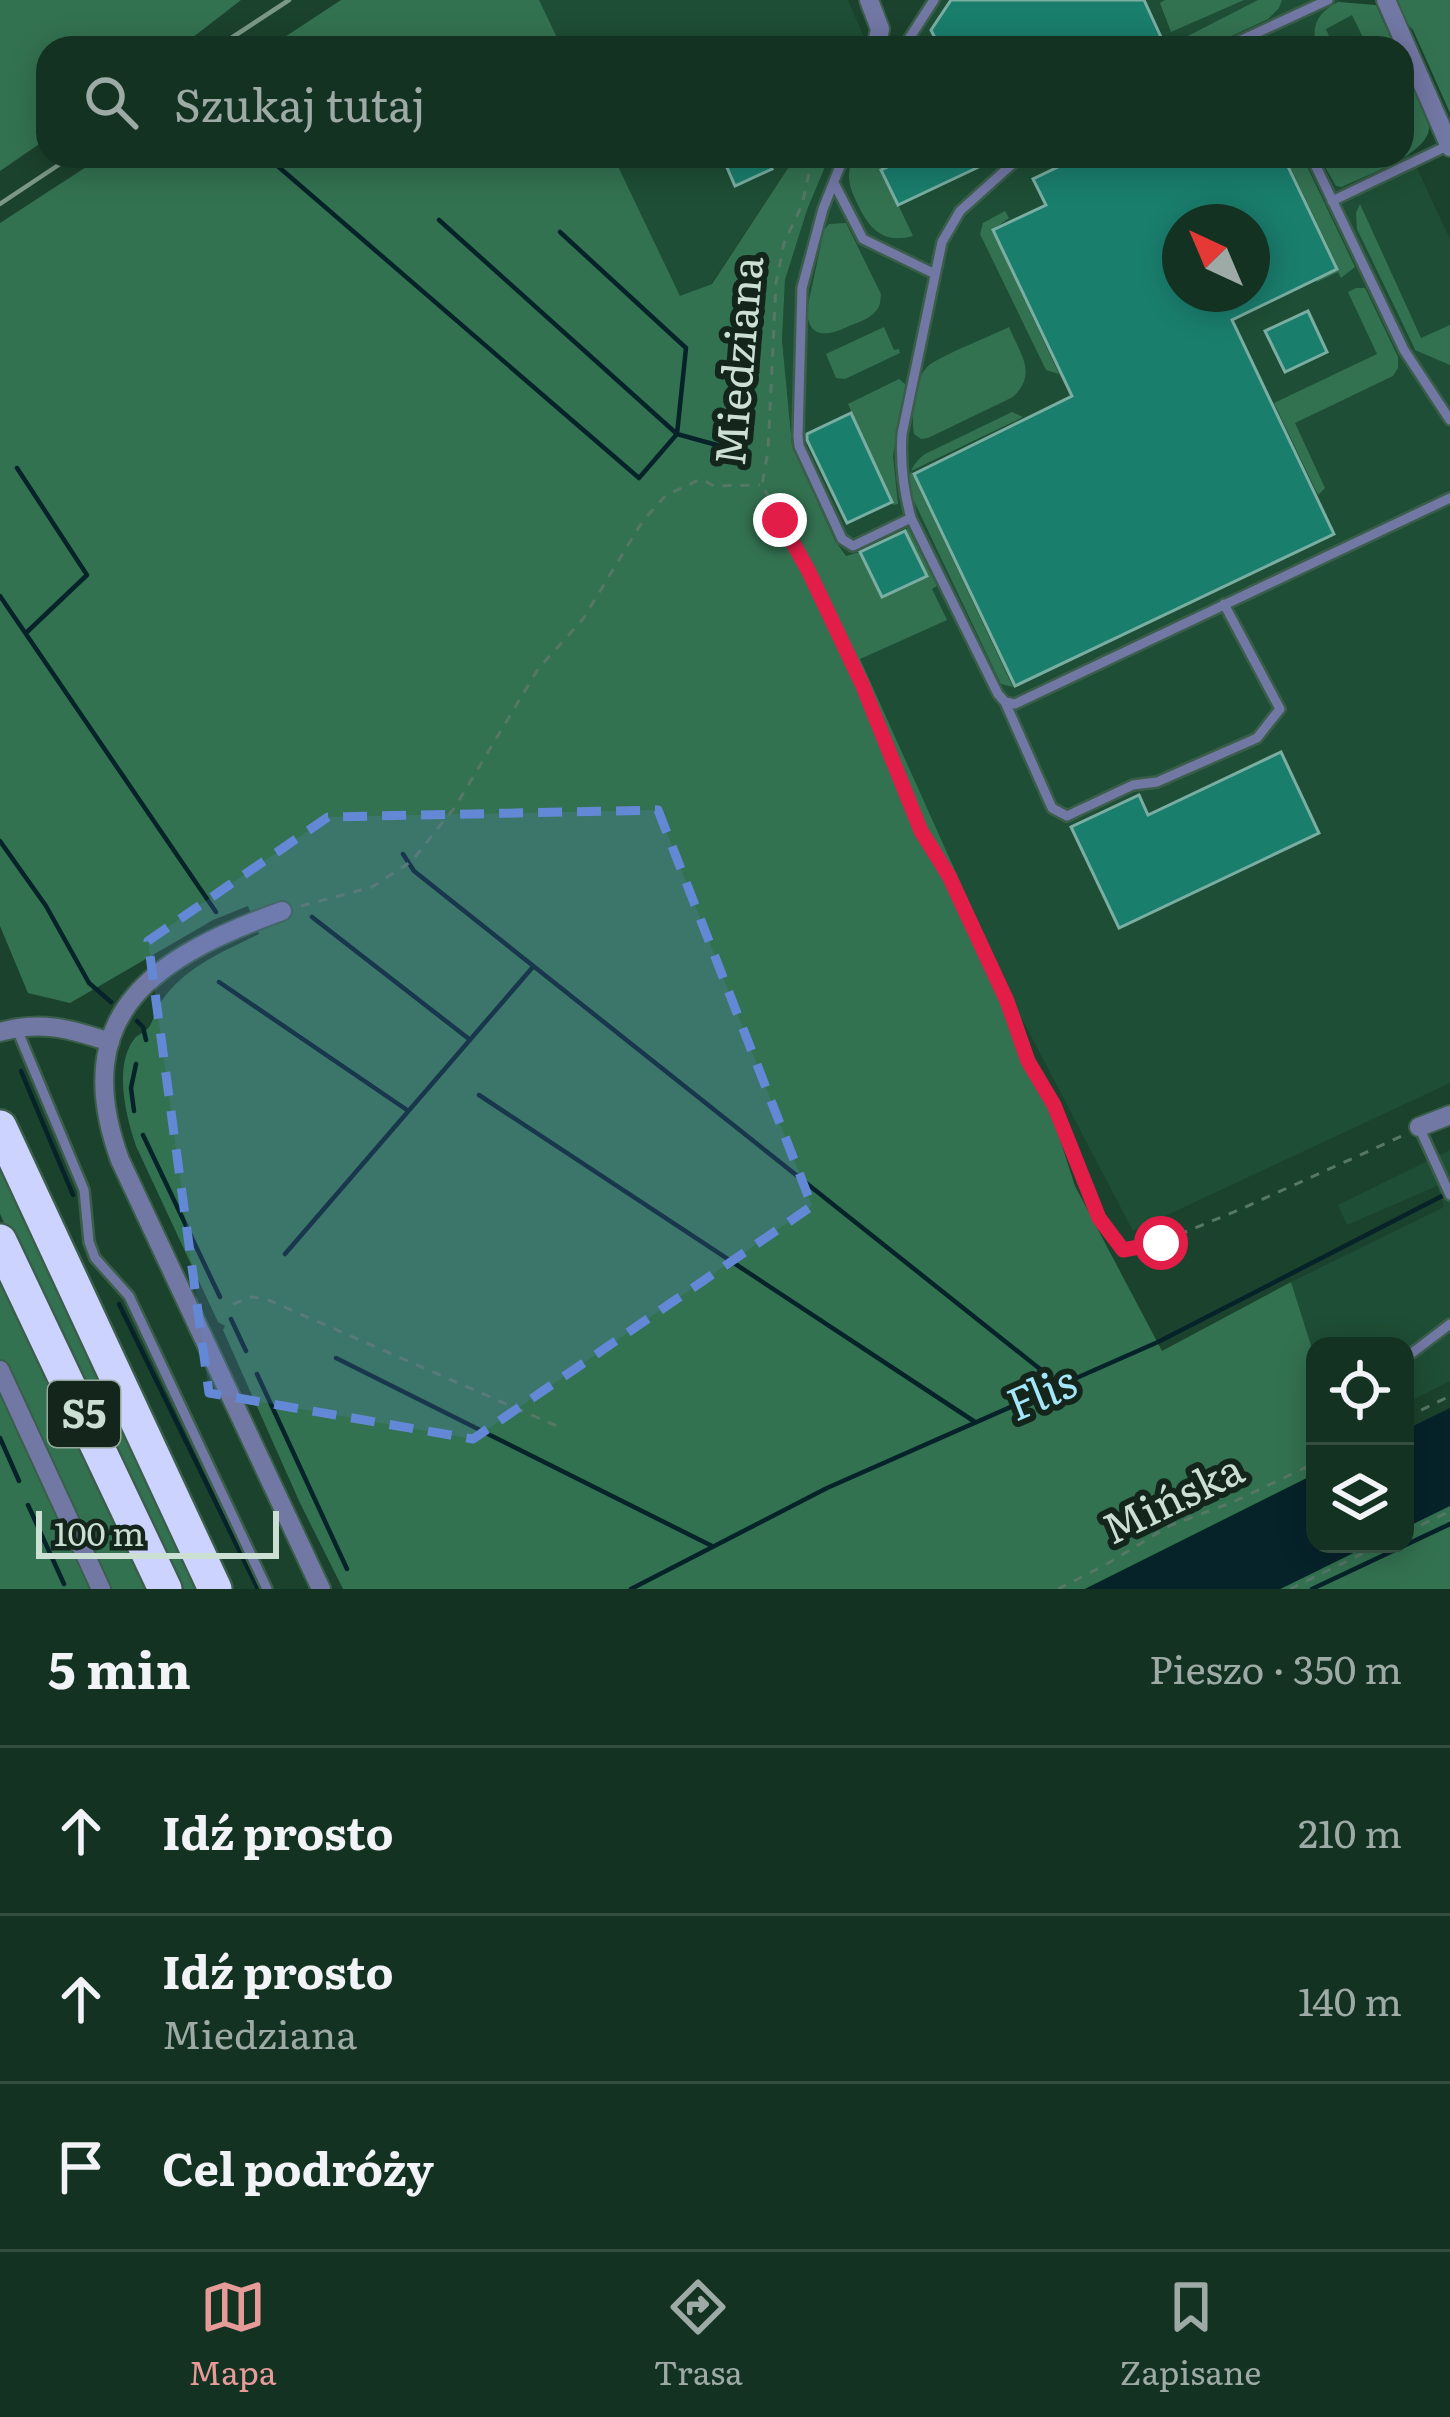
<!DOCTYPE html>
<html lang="pl">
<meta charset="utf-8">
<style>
:root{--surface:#143222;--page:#213e2f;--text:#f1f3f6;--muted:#9daaa5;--line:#334d40;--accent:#e69b98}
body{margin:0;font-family:Literata,serif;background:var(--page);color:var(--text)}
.controls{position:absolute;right:36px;bottom:36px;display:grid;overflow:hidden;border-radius:24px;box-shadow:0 6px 30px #0003}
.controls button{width:108px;height:108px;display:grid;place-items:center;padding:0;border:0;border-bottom:3px solid var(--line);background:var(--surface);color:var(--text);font:60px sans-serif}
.compass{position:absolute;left:1162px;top:204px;width:108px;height:108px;border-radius:50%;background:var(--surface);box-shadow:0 6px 30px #0003;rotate:316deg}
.scale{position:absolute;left:36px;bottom:30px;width:243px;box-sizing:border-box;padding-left:12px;border:6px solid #cbe0d3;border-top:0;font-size:33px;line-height:42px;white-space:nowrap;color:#cbe0d3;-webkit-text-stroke:9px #14251b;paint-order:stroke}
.stop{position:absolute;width:36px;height:36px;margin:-27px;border:9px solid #e11d48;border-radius:50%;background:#fff}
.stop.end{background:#e11d48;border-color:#fff;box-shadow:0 3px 12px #0008}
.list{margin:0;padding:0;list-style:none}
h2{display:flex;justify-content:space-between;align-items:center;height:156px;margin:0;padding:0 48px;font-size:51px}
h2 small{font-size:39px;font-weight:400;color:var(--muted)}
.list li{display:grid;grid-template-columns:78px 1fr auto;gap:36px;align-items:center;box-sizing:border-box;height:168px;padding:0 48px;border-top:3px solid var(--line)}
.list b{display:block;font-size:45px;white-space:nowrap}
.list p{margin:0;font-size:39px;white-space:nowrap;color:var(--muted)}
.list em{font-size:39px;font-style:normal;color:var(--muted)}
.icon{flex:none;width:66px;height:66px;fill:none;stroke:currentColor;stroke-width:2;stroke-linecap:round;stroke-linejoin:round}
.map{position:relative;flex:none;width:1450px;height:1589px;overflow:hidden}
.search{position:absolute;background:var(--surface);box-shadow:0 6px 30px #0003;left:36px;right:36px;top:36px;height:132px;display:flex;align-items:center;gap:30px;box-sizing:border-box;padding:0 42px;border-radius:36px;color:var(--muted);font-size:45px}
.sheet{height:660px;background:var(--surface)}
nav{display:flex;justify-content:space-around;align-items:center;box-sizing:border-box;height:168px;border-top:3px solid var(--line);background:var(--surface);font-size:33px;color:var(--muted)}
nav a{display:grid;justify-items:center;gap:6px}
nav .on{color:var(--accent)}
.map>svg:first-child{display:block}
.built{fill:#1e4e35;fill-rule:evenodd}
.green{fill:#337251}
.water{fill:#06232a}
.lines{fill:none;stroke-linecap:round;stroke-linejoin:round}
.stream{stroke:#06232a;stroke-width:4.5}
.building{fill:#1a7e6d;stroke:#7aaea2;stroke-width:3;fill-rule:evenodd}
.service-casing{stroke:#3b5e4b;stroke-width:14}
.minor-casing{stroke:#3b5e4b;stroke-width:22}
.motorway-casing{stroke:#3b5e4b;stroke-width:38}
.path{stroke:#567765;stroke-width:3;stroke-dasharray:9 9;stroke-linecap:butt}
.service{stroke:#7278a4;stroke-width:9}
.minor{stroke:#7278a4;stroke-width:18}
.motorway{stroke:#ccd3ff;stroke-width:33}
.rail{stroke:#7b9887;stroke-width:4.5}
.route{stroke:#e11d48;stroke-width:15}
.marked{fill:#6388d6;fill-opacity:0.2;stroke:#6388d6;stroke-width:9;stroke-dasharray:24 15;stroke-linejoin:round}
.labels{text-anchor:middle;stroke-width:12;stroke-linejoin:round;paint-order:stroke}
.shield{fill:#14251b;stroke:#94a89c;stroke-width:3}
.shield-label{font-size:39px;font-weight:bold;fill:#cbe0d3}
.street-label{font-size:42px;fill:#cbe0d3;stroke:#14251b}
.water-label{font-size:45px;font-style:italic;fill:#a3e6fa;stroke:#14251b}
</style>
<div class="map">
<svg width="1450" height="1589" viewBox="0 0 1450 1589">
<rect width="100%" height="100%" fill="#1b422d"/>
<path class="built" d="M538,0h310l20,46 -307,2z
M926,0h411l14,4 36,44h-492z
M1406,145l44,94v844l-317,148 -113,-216 -161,-357 -74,-212 6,-15 -9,-91 3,-60 22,-70 23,-54h572zM1180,222h72v72h-72z
M611,156h185l-85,128 -32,13z
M1450,1150v231l-45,23v-58h-90v12l-24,-76 153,-75 -7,-21 -90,39 -9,-20z"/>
<path class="green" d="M0,0h241l-62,48h-131v90l-48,33z
M341,0h198l23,48h-294z
M1165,0h79l-73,32 -11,-29z
M1258,0h24l-3,8 -11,11 -62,29h-24l-4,-7z
M1394,0h56v113l-37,-83 -10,-11z
M1338,2l38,3 19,43h-27l-16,-33 -26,14 8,19h-17c-7,-22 1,-36 21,-46z
M1402,63c7,17 26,47 27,64 1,27 -65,49 -87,60l-6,-1 -17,-30h83z
M103,156h510l67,140 32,-12 84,-128h13l16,11 -18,43 -22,70 -3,60 10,105 43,96 11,15 14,-4 21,45 45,-21 -21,-45 3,-3 29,58 -5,3 15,31 -87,39 160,356 55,171 87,165 129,-69 24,76v116l-230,115h-742l-43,-86 -77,-173 2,-4 -7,-4 -82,-176c-10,-29 -23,-81 -1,-108 4,-4 11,-6 14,-11 5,-7 6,-17 12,-25 22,-34 63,-51 98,-68l-11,-28 -35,14 -143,83 -42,-10 -28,-67v-703z
M854,156h21l38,80c-29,8 -43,-6 -55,-31 -9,-19 -13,-30 -4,-49z
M1285,156h17l53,111 -14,11 -3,-6 -21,10 -2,-6 22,-11z
M1360,204l61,134 29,-13v40l-35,-15 -2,-5 -56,-116 -1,-16z
M1005,211l4,7 -17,12 67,144 -13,-4 -66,-136 3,-11z
M846,223l35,71c-1,8 0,12 -6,18 -6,7 -18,11 -26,14 -20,10 -41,14 -42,-16l17,-80 5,-6z
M1356,288h9l33,69v11l-5,8 -98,47 30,65 -7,7 -44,-92 103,-49 -29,-62z
M884,327l10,23 5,-1 1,4 -55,26 -9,-1 -10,-24z
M1009,327c11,27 29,46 4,70l-85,41 -7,1 -7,-5c-3,-17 0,-53 13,-67 11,-11 65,-31 82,-40z
M899,379l6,5v4l-12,68 5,48 -5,1 -45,-101z
M1012,412l11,5 -112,54 102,216 -12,-3 -89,-187c-5,-19 -3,-31 13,-43z
M0,1149l205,440h-30l-175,-375z
M0,1242l154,347h-154z
M1450,1497v92h-170l37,-18 42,-27h46v-22z"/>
<path class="water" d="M1450,1408v98l-45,22v-98z
M1315,1474v70h57l-92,45h-195z"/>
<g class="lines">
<path class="stream" d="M266,156l373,322 38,-44 65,18
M439,220l238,214
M560,232l126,116 -9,86
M17,468l70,107 -60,57
M0,596l216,316
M0,841l46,65 43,77 22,19
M403,854l11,17 646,514
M312,917l157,122
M219,982l188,128
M137,1021l6,6 3,13
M21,1071l52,124
M479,1095l496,327
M134,1111l-3,-23 5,-24
M143,1135l77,162
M285,1254l247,-286
M119,1304l139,285
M231,1319l15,32
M336,1358l376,188
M257,1374l90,195
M0,1438l19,43
M28,1505l36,79
M631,1589l196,-101 331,-146 288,-148
M1312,1589l138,-65"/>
</g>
<path class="building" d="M951,0h193l22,48h-226l-9,-18z
M722,156h44l6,13 -37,17z
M911,156h91l-104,49 -17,-35z
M1081,156h202l54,113 -105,51 102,214 -319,152 -101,-212 158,-78 -79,-166 53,-25 -13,-26zM1180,222h72v72h-72z
M1308,311l19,41 -42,20 -20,-41z
M851,413l41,89 -45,21 -40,-83v-6z
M905,531l22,45 -45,21 -22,-45z
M1281,752l38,81 -200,95 -48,-101 68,-32 9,20z"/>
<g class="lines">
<g class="service-casing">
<path id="service" d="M903,48l31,-48
M1224,48l104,-48
M844,156l-21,53 -21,79 -4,148 1,10 43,93 11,7 58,-28 87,176 7,8 10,2 435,-206
M1311,156l93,194 46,70
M834,183l29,56 72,35
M1332,201l117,-56
M911,518c-8,-29 -11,-54 -9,-84l40,-192 18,-31 61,-55
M1005,702l47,106 15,8 66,-31 24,-3 100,-44 23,-29 -56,-105
M16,1027l68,163 5,52 6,16 34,38 138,293
M1419,1127l31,68
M1412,1353l38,-29"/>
</g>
<g class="minor-casing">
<path id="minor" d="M869,0l11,29 -4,19
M1386,0l64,147
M282,911c-125,45 -216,101 -162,249l201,429
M0,1032c40,-12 71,-3 110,10
M1419,1127l31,-12
M0,1370l101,219"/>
</g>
<g class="motorway-casing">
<path id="motorway" d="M0,1127l215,462
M0,1241l165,348"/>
</g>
<path class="path" d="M813,156l-11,49 -18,38 -8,40 -8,168 -6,34 46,85 54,114 59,147 27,45 59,125 21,60 26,44 45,113 24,32 38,-8 80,-33 161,-73
M301,906l71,-19 40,-26 43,-54 83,-138 45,-50 59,-97 24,-27 35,-16 13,7 46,-1
M233,1304l19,-7 14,2 293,128
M1405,1418l45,-22
M1405,1533l45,-22
M1058,1589l49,-25 62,-38 64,-24 82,-39
M1290,1589l92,-45"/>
<use href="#service" class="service"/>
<use href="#minor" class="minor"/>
<use href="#motorway" class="motorway"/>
<path class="rail" d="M216,48l73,-48
M0,204l72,-48"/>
</g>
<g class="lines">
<path class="route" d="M780,520l28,50 54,114 59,147 28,45 58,125 21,60 26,44 45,113 24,32 38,-7"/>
</g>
<path class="marked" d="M658,810l154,396 -339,233 -264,-46 -61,-452 180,-124z"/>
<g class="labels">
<rect class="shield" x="48" y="1381" width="72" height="66" rx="9"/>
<g class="shield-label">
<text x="84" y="1428">S5</text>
</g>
<g class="street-label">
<text transform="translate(739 361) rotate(-85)" y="15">Miedziana</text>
<text transform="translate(1173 1499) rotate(-26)" y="15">Mińska</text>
</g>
<g class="water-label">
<text transform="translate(1042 1393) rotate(-24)" y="16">Flis</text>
</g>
</g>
</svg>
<div class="controls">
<button><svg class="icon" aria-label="locate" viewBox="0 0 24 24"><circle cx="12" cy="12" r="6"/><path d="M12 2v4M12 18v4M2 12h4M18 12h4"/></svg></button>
<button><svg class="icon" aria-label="layers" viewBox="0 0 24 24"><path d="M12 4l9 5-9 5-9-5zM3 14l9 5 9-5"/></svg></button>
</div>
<svg class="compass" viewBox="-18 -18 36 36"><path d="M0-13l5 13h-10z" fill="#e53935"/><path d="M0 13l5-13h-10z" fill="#9daaa5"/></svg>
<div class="scale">100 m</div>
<div class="stop" style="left:1161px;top:1243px"></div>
<div class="stop end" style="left:780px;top:520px"></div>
<div class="search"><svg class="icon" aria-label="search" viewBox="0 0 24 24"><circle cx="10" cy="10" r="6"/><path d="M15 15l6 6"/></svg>Szukaj tutaj</div>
</div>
<section class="sheet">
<h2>5 min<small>Pieszo · 350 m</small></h2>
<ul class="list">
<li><svg class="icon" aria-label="ahead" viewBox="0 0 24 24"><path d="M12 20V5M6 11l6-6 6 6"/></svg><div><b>Idź prosto</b></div><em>210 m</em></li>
<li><svg class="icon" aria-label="ahead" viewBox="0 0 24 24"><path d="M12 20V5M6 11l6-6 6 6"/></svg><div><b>Idź prosto</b><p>Miedziana</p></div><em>140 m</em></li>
<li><svg class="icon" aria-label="arrive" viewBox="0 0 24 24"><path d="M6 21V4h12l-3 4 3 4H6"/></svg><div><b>Cel podróży</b></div></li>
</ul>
</section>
<nav>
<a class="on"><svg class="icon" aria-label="map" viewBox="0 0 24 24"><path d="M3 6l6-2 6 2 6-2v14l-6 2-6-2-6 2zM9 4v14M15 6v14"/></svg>Mapa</a>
<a><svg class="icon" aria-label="directions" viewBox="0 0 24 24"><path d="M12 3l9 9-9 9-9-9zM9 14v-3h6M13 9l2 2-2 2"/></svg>Trasa</a>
<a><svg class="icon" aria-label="saved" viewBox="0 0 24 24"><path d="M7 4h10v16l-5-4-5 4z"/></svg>Zapisane</a>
</nav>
